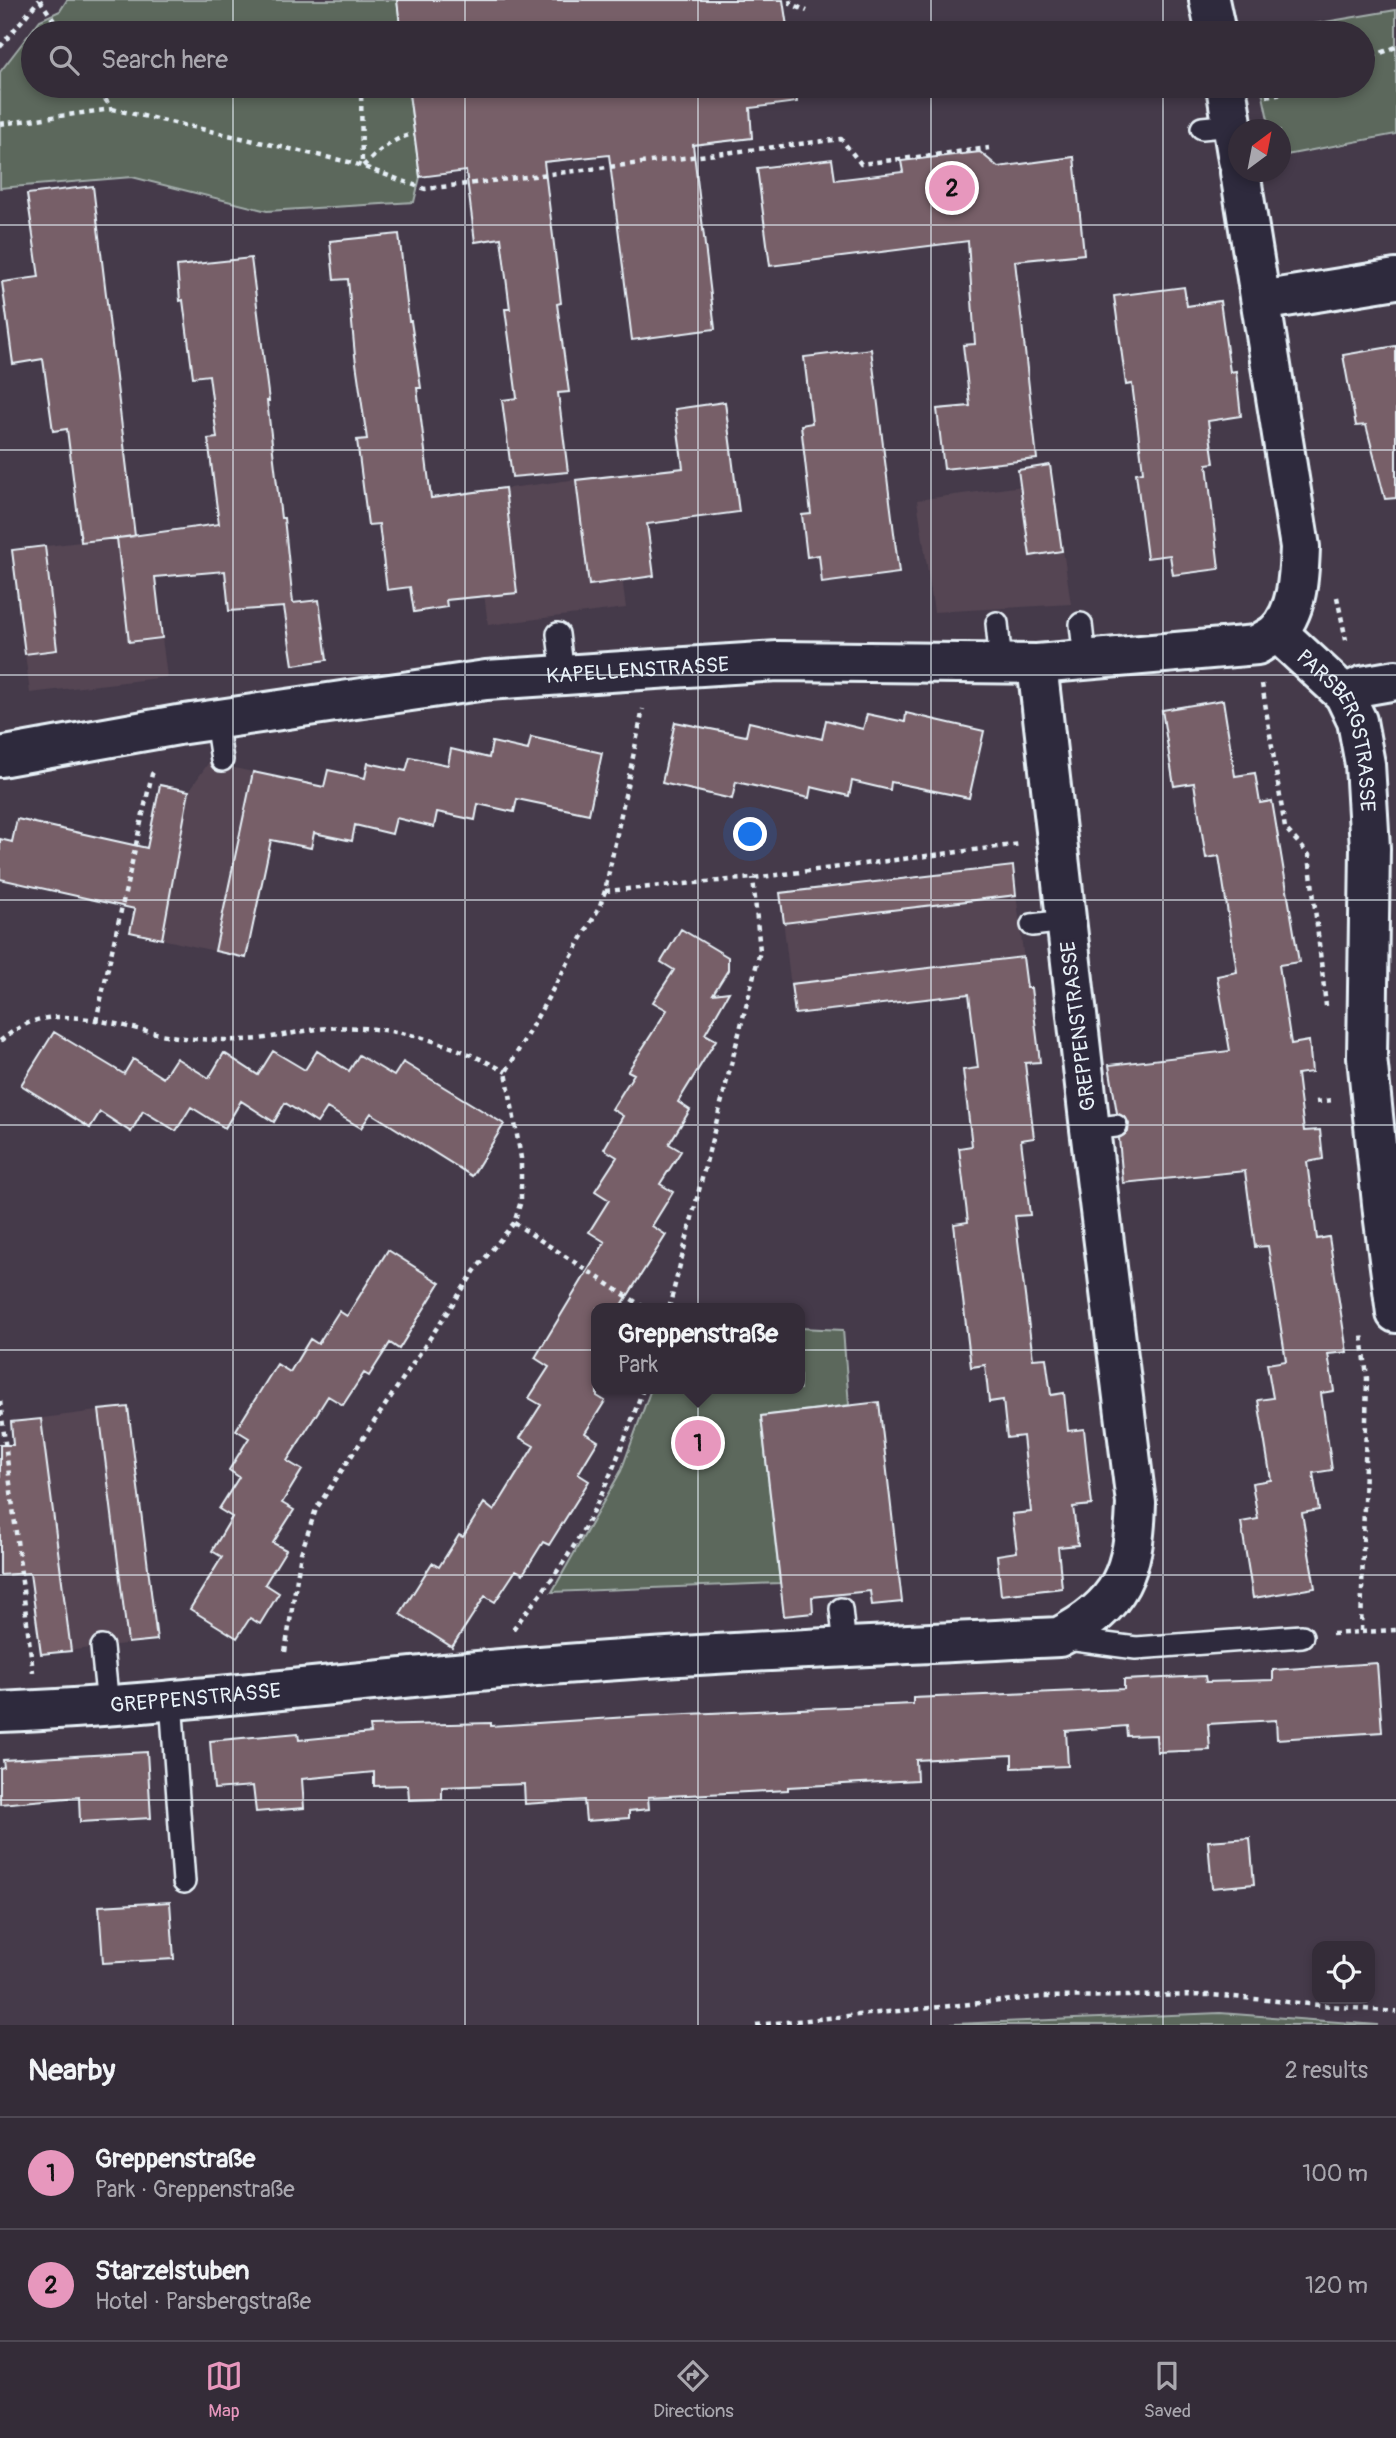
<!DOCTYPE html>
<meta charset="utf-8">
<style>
:root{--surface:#342c38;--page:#3c3440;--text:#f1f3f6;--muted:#a9a7ae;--line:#4e4853;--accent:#e797bd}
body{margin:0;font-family:Pangolin,sans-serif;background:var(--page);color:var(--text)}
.controls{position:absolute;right:21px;bottom:21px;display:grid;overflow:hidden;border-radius:14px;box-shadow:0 4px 10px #0003}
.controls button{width:63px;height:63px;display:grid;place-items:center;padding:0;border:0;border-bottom:2px solid var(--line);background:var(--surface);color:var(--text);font:35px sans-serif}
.compass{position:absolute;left:1228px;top:119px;width:63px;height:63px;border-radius:50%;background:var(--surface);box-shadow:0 4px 10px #0003;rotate:32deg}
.you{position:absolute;left:751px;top:835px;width:24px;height:24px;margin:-18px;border:5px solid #fff;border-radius:50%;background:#1a73e8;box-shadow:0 0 0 10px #1a73e833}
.badge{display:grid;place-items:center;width:46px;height:46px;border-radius:50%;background:var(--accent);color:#111;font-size:23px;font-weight:700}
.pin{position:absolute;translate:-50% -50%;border:4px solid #fff;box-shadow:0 2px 7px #0006}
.popup{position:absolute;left:591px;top:1303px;width:214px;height:91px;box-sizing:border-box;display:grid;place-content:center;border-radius:14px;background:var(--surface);filter:drop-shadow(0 2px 5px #0005);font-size:23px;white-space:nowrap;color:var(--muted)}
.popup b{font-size:26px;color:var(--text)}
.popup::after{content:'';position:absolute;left:50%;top:100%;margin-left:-14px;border:14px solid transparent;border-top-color:var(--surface)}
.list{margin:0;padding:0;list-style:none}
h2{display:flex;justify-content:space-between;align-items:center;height:91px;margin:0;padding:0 28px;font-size:30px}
h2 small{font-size:23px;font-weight:400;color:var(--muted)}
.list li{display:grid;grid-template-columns:46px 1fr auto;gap:21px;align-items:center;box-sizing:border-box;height:112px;padding:0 28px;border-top:2px solid var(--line)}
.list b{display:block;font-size:26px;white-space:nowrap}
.list p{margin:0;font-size:23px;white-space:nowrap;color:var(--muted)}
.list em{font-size:23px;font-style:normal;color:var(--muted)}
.icon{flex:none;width:38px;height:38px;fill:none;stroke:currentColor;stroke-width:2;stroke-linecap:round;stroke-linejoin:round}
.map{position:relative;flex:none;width:1396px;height:2025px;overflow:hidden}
.search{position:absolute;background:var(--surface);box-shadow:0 4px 10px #0003;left:21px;right:21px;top:21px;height:77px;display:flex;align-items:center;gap:18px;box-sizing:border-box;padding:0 24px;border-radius:38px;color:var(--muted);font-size:26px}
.sheet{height:315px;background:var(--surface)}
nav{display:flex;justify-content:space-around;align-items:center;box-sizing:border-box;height:98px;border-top:2px solid var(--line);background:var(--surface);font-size:19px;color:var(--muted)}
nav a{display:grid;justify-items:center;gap:4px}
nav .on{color:var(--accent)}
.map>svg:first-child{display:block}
.built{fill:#544553}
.green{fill:#5b675c;stroke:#a2acaa;stroke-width:2}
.building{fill:#775f68;stroke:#e8f1f8;stroke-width:2}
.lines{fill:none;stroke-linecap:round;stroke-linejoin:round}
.service-casing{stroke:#e8f1f8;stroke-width:26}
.minor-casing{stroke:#e8f1f8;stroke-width:44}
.path{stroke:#e8f1f8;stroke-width:4.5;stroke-dasharray:5 5;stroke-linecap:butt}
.service{stroke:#2f2a3d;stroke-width:21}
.minor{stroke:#2f2a3d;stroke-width:38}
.grid{fill:none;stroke:#e8f1f8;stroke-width:2;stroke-opacity:0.55}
.labels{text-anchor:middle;stroke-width:7;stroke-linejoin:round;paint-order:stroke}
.street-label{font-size:21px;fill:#e8f1f8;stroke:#2f2a3d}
</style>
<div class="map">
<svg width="1396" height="2025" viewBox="0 0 1396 2025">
<rect width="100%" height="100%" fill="#453a4a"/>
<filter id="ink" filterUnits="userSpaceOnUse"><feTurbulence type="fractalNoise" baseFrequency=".0143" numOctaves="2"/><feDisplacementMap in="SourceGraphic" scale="14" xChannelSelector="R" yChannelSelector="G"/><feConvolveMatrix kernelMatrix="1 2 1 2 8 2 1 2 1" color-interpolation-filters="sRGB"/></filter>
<g filter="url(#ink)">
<path class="built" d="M609,475l17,133 -138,17 -17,-132z
M1053,482l18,122 -137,8 -17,-112z
M149,534l18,143 -137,16 -18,-143z
M209,762l74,17 -37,179 -116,-26 30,-147 29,6z
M1013,866l14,121 -233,27 -14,-121z
M128,1407l30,233 -117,14 -30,-232z"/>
<path class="green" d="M67,0h330l4,33h-368v53h375l12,91 -6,25 -147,9 -135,-34 -132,11v-116l40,-52 20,-9z
M1396,10v124l-115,22 -1,-26 -10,-1 -9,-43h102v-53h-103z
M800,1328l43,2 6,75 -88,11 19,167 -228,9 69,-121 30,-82h149z
M1220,2013l158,12h-448z"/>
<path class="building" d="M397,0h386l5,33h-387z
M408,86h387l2,16 -47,6 2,30 -59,7 22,184 -83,11 -23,-185 -65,7 17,141 -4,1 12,88 -11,1 10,79 -56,5 -10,-77 15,-2 -12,-89h5l-9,-71 -26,4 -9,-71 -46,6z
M980,152l18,15 76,-10 10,97 -69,7 22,198 -93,10 -7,-60 33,-3 -7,-61 12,-1 -7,-103 -198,25 -13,-98 75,-9 3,21 68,-8 -2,-11z
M93,186l42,350 -54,6 -14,-113 -14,2 -10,-72 -30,5 -11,-82 37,-5 -12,-83z
M399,234l10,87h2l10,67h-4l14,110 74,-10 12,105 -71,7 1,7 -33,5 -4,-25 -23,3 -8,-66 -11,1 -11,-85 10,-1 -12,-83 -7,-77 -14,1 -4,-39z
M251,258l18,143h-2l14,117h3l9,85 26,-3 8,60 -34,5 -9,-58 -55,4 -4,-40 -70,6 7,61 -33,4 -12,-104 102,-14 -11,-85 9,-1 -8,-63 -16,2 -10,-77 -3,1 -3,-35z
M1184,287l3,19 33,-5 10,71 6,-1 5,45 -33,5 6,42 -7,1 12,105 -46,6 -3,-20 -23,3 -11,-85 7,-1 -5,-42 -6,-46 -6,1 -12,-89z
M1396,346v152l-11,1 -19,-74 -10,1 -13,-71z
M871,349l28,224 -77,10 -3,-28 -12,2 -5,-42 9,-1 -10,-89 11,-2 -8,-66z
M725,402l14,110 -92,12 7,52 -65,9 -13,-105 107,-12 -8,-59z
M1050,465l12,86 -32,5 -12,-86z
M45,546l12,104 -32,4 -13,-104z
M1223,700l12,76 20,-3 5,30 12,-2 27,161 -20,3 12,79 18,-3 3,31 -15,2 7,57 16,-1 3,29 -16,3 10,77 12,-2 18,115 -19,2 6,37 -13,2 11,77 -19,3 6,37 -17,3 13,75 -62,10 -12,-76 17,-3 -6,-36 19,-3 -13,-80 15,-2 -6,-34 19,-3 -18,-115 -13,1 -10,-76 -122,12 -4,-45 9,-6 1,-8 -3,-6 -9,-5 -8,-48 121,-14 -13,-75 20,-4 -18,-116 -13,2 -12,-75 -20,3 -12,-76z
M906,713l78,18 -15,67 -78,-16 -1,8 -38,-9 -3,15 -38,-9 -2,11 -73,-16 -4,17 -70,-16 13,-61 71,14 3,-14 73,17 4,-19 37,9 4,-15 38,8z
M531,737l71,16 -13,61 -72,-15 -3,13 -36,-8 -3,16 -38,-8 -3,15 -38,-9 -4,16 -37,-9 -3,16 -38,-8 -3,15 -40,-8 -25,118 -31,-7 38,-179 71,15 4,-17 37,8 3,-15 38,8 4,-14 38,8 3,-16 38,9 3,-16 36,8z
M160,785l29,6 -27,148 -32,-7 5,-23 -135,-30v-40l12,3 5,-23 130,29z
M1013,866l3,29 -232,28 -4,-30z
M681,929l47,28v13l-15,24 16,-2 -24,42 11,6 -38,62 12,8 -21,34 12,7 -21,33 13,8 -21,34 14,9 -46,73h-23v88l8,5 -20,32 13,8 -20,33 11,7 -40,64 -6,-3 -20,32 -7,-4 -21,32 -10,-6 -33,51 -52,-33 32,-51 7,4 20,-32 4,2 21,-34 10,8 40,-65 -14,-8 21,-33 -12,-7 20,-31 -14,-9 70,-116 -16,-10 20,-32 -14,-9 22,-34 -13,-8 19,-33 -11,-7 22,-35 -6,-3 39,-61 -14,-8 21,-32 -13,-8z
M1023,957l4,31h4l9,74 -15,1 9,75 -13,2 9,75 -15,1 5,40 13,103 13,-1 5,37 13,-2 4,38 16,-2 8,76 -19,2 5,38 -20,2 4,41 -61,7 -4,-40 20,-3 -5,-38 19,-2 -8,-76 -16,2 -4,-38 -14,2 -4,-37 -14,2 -17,-143 14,-2 -9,-74 13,-2 -9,-76 15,-2 -9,-74 -174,20 -4,-30z
M54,1032l70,42 9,-15 30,19 13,-20 33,20 15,-25 34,22 15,-24 32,19 12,-19 32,20 10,-16 35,21 9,-14 101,62 -32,52 -101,-63 -10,15 -34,-20 -10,15 -32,-20 -11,19 -33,-21 -16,27 -34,-21 -15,24 -33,-20 -12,21 -31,-20 -10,16 -69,-43z
M388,1250l52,33 -41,66 -9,-6 -21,33 -5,-3 -21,32 -15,-9 -41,65 15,9 -20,33 12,7 -21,33 13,7 -21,34 14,9 -19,31 -10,-6 -13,20 -47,-29 32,-52 -10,-6 20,-34 -13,-8 20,-32 -10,-7 20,-32 -13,-8 41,-66 13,8 20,-33 8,5 21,-33 8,5z
M879,1402l23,200 -30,3 -2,-14 -58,6 1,16 -29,3 -23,-200z
M128,1407l29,233 -29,3 -29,-233z
M41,1419l30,232 -30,3 -11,-81 -30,2v-130h13l-2,-23z
M1377,1663l5,69 -105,7 -1,-19 -68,4 2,26 -53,2 -1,-17 -29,1 -1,-10 -60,5 2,35 -56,2v-13l-96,5 1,20 -129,7v3l-140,7 1,12 -20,2v7l-43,3 -2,-21 -59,4 -1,-20 -82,3v12l-33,1 -1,-15 -34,1v-14l-72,7 2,29 -48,4 -3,-26 -39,3 -4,-48 88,-8 1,7 72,-7 -1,-7 121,-3v3l152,-10 270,-12v-6l211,-9v-9l81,-4 1,6 67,-2v-10z
M147,1752l4,66 -71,4 -1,-25 -79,7v-36l4,-1 -1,-7z
M1250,1838l4,46 -42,4 -4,-47z
M170,1902l4,57 -71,4 -4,-57z"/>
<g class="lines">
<g class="service-casing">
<path id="service" d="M1202,128l31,-3
M997,623l4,41
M1081,624l4,36
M558,634l5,41
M216,721l6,39
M1032,925l33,-4
M1090,1129l26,-3
M841,1609l4,38
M1060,1638l76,10 166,-12
M102,1647l6,59
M171,1700l13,182"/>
</g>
<g class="minor-casing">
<g id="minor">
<path d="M1209,0l7,33"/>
<path d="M1226,86l12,74"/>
<path d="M1261,301l135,-22"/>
<path id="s1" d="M1277,632l67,62 13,27 8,43 5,84 -3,209 16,156 13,100"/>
<path d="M1344,694l18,-8 34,-6"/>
<path id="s2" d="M0,757l178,-32 308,-45 292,-19 259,3 220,-19c6,-4 14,-8 19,-12 22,-21 23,-58 24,-86l-60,-375"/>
<path id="s3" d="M0,1712c160,-7 319,-27 478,-41 193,-17 387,-25 581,-34 63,-32 75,-66 77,-134l-46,-374 -53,-465"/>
</g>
</g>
<path class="path" d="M40,0l22,33
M790,0l1,4 16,7
M0,47l39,-47
M1363,60l33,-13
M361,86l1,80
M1266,96l17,-3 17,-7
M112,109l241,54 72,26 416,-50 20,25 128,-16
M0,124l112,-15 -16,-23
M363,166c16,-14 30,-29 52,-32
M1337,597l9,43
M1262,684l23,144 24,27 17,151
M605,891l148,-13 268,-34
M96,1021l56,-247 3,-4
M0,1041c14,-11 29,-21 47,-23 47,-6 101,18 148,21 21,1 43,2 64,0 23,-3 45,-9 69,-11 62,-4 124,14 178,44
M1316,1102l17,-2
M514,1223l131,85
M669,1308l91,-357 -7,-73
M0,1401l33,271
M513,1629c17,-22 36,-45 52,-69 35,-53 57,-112 78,-171
M1361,1632l35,-2
M1332,1634l29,-2 6,-254 -5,-43
M285,1652l16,-99 15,-44 160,-240 38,-46 7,-22v-43l-15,-86 93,-164 6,-17 38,-182
M756,2025l286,-28 170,-2 184,17"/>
<use href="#service" class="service"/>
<use href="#minor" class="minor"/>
</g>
</g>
<path class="grid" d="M233,0v33M465,0v33M698,0v33M931,0v33M1163,0v33M233,86v1939M465,86v1939M698,86v1939M931,86v1939M1163,86v1939M0,225h1396M0,450h1396M0,675h1396M0,900h1396M0,1125h1396M0,1350h1396M0,1575h1396M0,1800h1396"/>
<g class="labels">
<g class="street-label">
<text dy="7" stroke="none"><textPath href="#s2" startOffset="644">KAPELLENSTRASSE</textPath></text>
<text dy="7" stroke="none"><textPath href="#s1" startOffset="122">PARSBERGSTRASSE</textPath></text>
<text transform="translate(1078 1026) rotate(-97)" y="7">GREPPENSTRASSE</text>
<text dy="7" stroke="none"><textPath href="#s3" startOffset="196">GREPPENSTRASSE</textPath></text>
</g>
</g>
</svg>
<div class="controls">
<button><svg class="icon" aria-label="locate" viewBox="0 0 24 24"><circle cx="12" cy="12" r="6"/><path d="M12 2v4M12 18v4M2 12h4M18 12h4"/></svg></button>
</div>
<svg class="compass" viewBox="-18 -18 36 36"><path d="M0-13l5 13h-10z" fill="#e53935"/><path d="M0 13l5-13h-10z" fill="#a9a7ae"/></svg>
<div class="you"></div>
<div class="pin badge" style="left:698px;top:1443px">1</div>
<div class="popup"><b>Greppenstraße</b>Park</div>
<div class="pin badge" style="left:952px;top:188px">2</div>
<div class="search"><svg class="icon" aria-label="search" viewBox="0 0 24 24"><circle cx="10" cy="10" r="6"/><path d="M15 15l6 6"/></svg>Search here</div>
</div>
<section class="sheet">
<h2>Nearby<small>2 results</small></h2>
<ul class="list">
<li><span class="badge">1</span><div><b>Greppenstraße</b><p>Park · Greppenstraße</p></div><em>100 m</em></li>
<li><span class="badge">2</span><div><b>Starzelstuben</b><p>Hotel · Parsbergstraße</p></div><em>120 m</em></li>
</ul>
</section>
<nav>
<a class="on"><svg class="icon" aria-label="map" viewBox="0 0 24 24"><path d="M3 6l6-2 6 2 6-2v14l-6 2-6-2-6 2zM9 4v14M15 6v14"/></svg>Map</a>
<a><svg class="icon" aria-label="directions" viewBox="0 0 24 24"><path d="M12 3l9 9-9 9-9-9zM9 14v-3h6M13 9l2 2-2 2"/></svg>Directions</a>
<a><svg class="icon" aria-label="saved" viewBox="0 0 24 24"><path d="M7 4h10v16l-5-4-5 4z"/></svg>Saved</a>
</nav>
